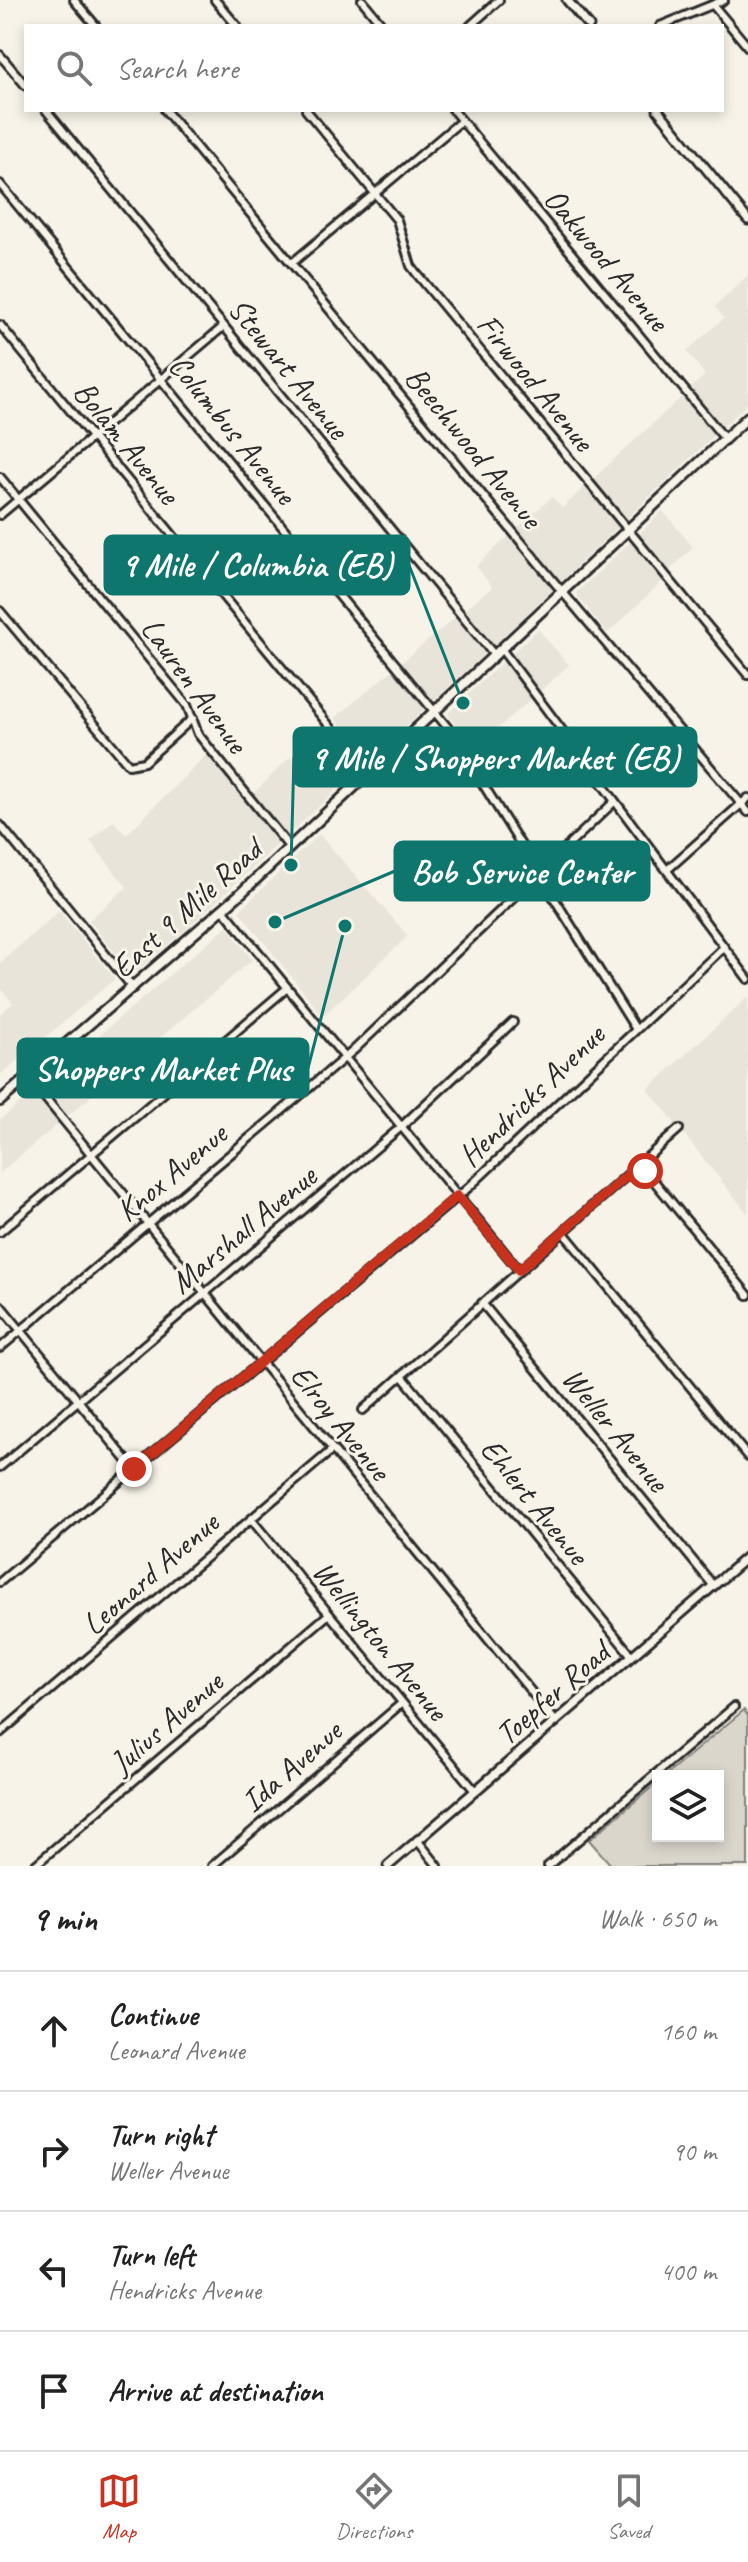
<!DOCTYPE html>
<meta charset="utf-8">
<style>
:root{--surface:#fff;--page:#f6f6f6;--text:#222;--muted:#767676;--line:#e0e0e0;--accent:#c8321e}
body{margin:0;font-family:Caveat,sans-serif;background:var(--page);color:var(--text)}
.controls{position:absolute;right:24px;bottom:24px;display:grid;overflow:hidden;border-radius:0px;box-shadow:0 4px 12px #0003}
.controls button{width:72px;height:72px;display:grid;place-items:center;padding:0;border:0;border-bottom:2px solid var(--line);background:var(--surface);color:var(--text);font:40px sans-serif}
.stop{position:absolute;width:24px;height:24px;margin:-18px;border:6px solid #c8321e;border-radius:50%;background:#fff}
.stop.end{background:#c8321e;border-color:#fff;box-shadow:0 2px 8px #0008}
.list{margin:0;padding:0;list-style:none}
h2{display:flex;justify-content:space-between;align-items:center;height:104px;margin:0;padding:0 32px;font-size:34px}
h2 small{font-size:26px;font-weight:400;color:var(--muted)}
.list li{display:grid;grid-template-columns:52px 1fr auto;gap:24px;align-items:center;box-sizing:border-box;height:120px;padding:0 32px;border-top:2px solid var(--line)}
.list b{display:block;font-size:30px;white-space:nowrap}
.list p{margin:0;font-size:26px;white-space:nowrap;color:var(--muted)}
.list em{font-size:26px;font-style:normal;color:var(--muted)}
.icon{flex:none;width:44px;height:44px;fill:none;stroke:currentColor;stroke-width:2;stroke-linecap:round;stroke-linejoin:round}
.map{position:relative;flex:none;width:748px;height:1866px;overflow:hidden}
.search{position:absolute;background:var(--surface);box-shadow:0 4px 12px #0003;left:24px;right:24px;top:24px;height:88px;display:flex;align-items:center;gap:20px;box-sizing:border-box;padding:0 28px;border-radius:0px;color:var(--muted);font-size:30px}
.sheet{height:584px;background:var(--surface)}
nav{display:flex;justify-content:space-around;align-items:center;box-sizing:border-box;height:112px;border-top:2px solid var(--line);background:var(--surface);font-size:22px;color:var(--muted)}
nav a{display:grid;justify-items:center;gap:4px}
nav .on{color:var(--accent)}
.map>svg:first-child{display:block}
.built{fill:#e8e4da}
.green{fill:#dad6cc;stroke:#82807c;stroke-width:2}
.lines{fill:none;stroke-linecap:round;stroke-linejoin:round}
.minor-casing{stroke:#2b2b2b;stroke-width:12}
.tertiary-casing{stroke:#2b2b2b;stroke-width:13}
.secondary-casing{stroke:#2b2b2b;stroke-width:14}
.minor{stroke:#f7f3e8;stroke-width:6}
.tertiary{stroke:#f7f3e8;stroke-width:7}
.secondary{stroke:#f7f3e8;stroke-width:8}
.route{stroke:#c8321e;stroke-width:10}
.labels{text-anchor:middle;stroke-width:6;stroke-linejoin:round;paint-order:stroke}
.street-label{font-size:32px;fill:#2b2b2b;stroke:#f7f3e8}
.leader{fill:none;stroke:#0f766e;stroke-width:3}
.callout-dot{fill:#0f766e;stroke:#f7f3e8;stroke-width:3}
.callout{fill:#0f766e;stroke:#0f766e;stroke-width:3}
.callout-label{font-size:34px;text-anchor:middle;font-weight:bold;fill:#fff}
</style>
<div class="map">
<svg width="748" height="1866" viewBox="0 0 748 1866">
<rect width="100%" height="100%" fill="#f7f3e8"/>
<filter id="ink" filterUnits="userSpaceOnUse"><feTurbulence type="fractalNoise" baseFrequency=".0125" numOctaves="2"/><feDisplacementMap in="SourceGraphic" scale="16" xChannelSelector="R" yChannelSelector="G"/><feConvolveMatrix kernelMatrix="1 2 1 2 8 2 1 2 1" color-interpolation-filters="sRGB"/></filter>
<g filter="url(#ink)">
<path class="built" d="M748,275v128l-241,230 -323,298 -52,44 -43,-55 38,-33 -37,-46 23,-20 13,14 81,-81 39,47 44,-44 8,7 43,-37 -6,-9 157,-131 -16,-21 76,-69 10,11 143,-133 -18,-24 37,-33 -9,-11z
M663,511l30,36 -22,22 -8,12 -56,53 -31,-41z
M538,629l31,36 -98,88 -23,-40z
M319,834l89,102 -85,80 -84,-105z
M59,911l56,68 -115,96v-61l13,-11 -13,-15v-25z
M227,926l25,34 -252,213v-53z
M748,997v217l-100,-125z"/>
<path class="green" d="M744,1710l4,6v150h-136l-23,-26 69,-58v54h60v-60h-53z"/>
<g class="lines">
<g class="minor-casing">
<path id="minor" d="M74,0l22,26
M215,0l22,26
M362,0l21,26
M713,5l35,42
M470,26l29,-26
M660,26l64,-26
M0,55l26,31
M46,110l449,546
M165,110l390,473 193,229
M306,110l91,110 14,46 6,8 331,401
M453,110l272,329
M0,184l448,544 187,300
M292,263l169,-142
M0,325l369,449
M0,477l187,228 11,29 8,10 84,104
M0,515l224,-189
M0,611l129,154 15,-3 49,-44
M502,650l246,329
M0,825l133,163
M667,870l81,-72
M223,909l296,361
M28,1077l528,645
M640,1164l108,131
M0,1232l286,-243
M564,1233l184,224
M482,1303l231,282
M0,1305l134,164
M0,1348l354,-298 261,-249
M402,1376l230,280
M363,1410l316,-281
M0,1467l401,-340 112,-105
M251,1519l224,272
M0,1582l468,-394 256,-241
M0,1733l332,-283
M417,1840l21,26
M34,1866l295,-252
M212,1866l190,-163
M548,1866l186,-159"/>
</g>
<g class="tertiary-casing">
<path id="tertiary" d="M567,0l22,26
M658,110l90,110
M388,1866l360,-310"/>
</g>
<g class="secondary-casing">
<path id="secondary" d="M0,1101l240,-207 508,-477"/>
</g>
<use href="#minor" class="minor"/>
<use href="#tertiary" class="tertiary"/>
<use href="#secondary" class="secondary"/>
</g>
</g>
<g class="lines" filter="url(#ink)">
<path class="route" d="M134,1469l323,-273 62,74 121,-106 5,7"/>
</g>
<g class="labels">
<g class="street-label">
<text transform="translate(607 259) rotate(50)" y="11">Oakwood Avenue</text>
<text transform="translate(289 368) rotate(51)" y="11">Stewart Avenue</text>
<text transform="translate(536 382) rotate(51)" y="11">Firwood Avenue</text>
<text transform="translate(233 429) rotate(51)" y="11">Columbus Avenue</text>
<text transform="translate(127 442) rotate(51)" y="11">Bolam Avenue</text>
<text transform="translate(474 447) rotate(51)" y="11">Beechwood Avenue</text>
<text transform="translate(195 685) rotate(54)" y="11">Lauren Avenue</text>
<text transform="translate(186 908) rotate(-42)" y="11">East 9 Mile Road</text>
<text transform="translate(531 1095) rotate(-44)" y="11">Hendricks Avenue</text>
<text transform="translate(171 1172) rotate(-40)" y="11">Knox Avenue</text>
<text transform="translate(243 1229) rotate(-40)" y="11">Marshall Avenue</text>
<text transform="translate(341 1422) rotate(51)" y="11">Elroy Avenue</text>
<text transform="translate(616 1429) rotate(51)" y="11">Weller Avenue</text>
<text transform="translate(535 1501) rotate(51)" y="11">Ehlert Avenue</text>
<text transform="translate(150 1573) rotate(-41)" y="11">Leonard Avenue</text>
<text transform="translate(381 1640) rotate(51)" y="11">Wellington Avenue</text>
<text transform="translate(552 1693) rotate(-41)" y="11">Toepfer Road</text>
<text transform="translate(166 1722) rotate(-41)" y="11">Julius Avenue</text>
<text transform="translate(291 1766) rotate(-41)" y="11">Ida Avenue</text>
</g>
</g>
<path class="leader" d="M463 703L409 565M291 865L294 757M275 922L395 871M345 926L308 1068"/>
<g class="callout-dot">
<circle cx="463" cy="703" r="8"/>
<circle cx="291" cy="865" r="8"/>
<circle cx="275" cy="922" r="8"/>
<circle cx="345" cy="926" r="8"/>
</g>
<g class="callout">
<rect x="105" y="536" width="304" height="58" rx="8"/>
<rect x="294" y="728" width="402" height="58" rx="8"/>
<rect x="395" y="842" width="254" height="58" rx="8"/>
<rect x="18" y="1039" width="290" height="58" rx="8"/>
</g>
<g class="callout-label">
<text x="257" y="576">9 Mile / Columbia (EB)</text>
<text x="495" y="769">9 Mile / Shoppers Market (EB)</text>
<text x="522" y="883">Bob Service Center</text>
<text x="163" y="1080">Shoppers Market Plus</text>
</g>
</svg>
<div class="controls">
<button><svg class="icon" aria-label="layers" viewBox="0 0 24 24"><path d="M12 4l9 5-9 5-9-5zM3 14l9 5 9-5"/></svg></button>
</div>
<div class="stop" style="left:645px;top:1171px"></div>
<div class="stop end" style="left:134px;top:1469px"></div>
<div class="search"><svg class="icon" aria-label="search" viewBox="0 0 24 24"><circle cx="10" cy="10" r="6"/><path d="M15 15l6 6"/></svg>Search here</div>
</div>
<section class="sheet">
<h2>9 min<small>Walk · 650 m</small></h2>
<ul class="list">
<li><svg class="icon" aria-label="ahead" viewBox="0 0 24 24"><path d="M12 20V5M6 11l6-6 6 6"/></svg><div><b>Continue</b><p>Leonard Avenue</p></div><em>160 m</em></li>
<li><svg class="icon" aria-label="right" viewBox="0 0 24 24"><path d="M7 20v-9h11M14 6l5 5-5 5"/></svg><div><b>Turn right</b><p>Weller Avenue</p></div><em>90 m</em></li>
<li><svg class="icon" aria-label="left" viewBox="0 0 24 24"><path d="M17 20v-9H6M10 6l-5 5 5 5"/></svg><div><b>Turn left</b><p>Hendricks Avenue</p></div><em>400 m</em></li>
<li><svg class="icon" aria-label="arrive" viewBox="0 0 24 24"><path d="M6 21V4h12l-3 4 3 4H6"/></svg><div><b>Arrive at destination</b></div></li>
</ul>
</section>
<nav>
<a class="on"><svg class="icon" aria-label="map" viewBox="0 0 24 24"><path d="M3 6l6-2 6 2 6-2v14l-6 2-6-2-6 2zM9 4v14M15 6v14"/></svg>Map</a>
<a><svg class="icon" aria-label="directions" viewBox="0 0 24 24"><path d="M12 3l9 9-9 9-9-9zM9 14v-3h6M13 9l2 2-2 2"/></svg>Directions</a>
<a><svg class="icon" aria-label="saved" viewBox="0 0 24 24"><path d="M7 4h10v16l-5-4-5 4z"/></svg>Saved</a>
</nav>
